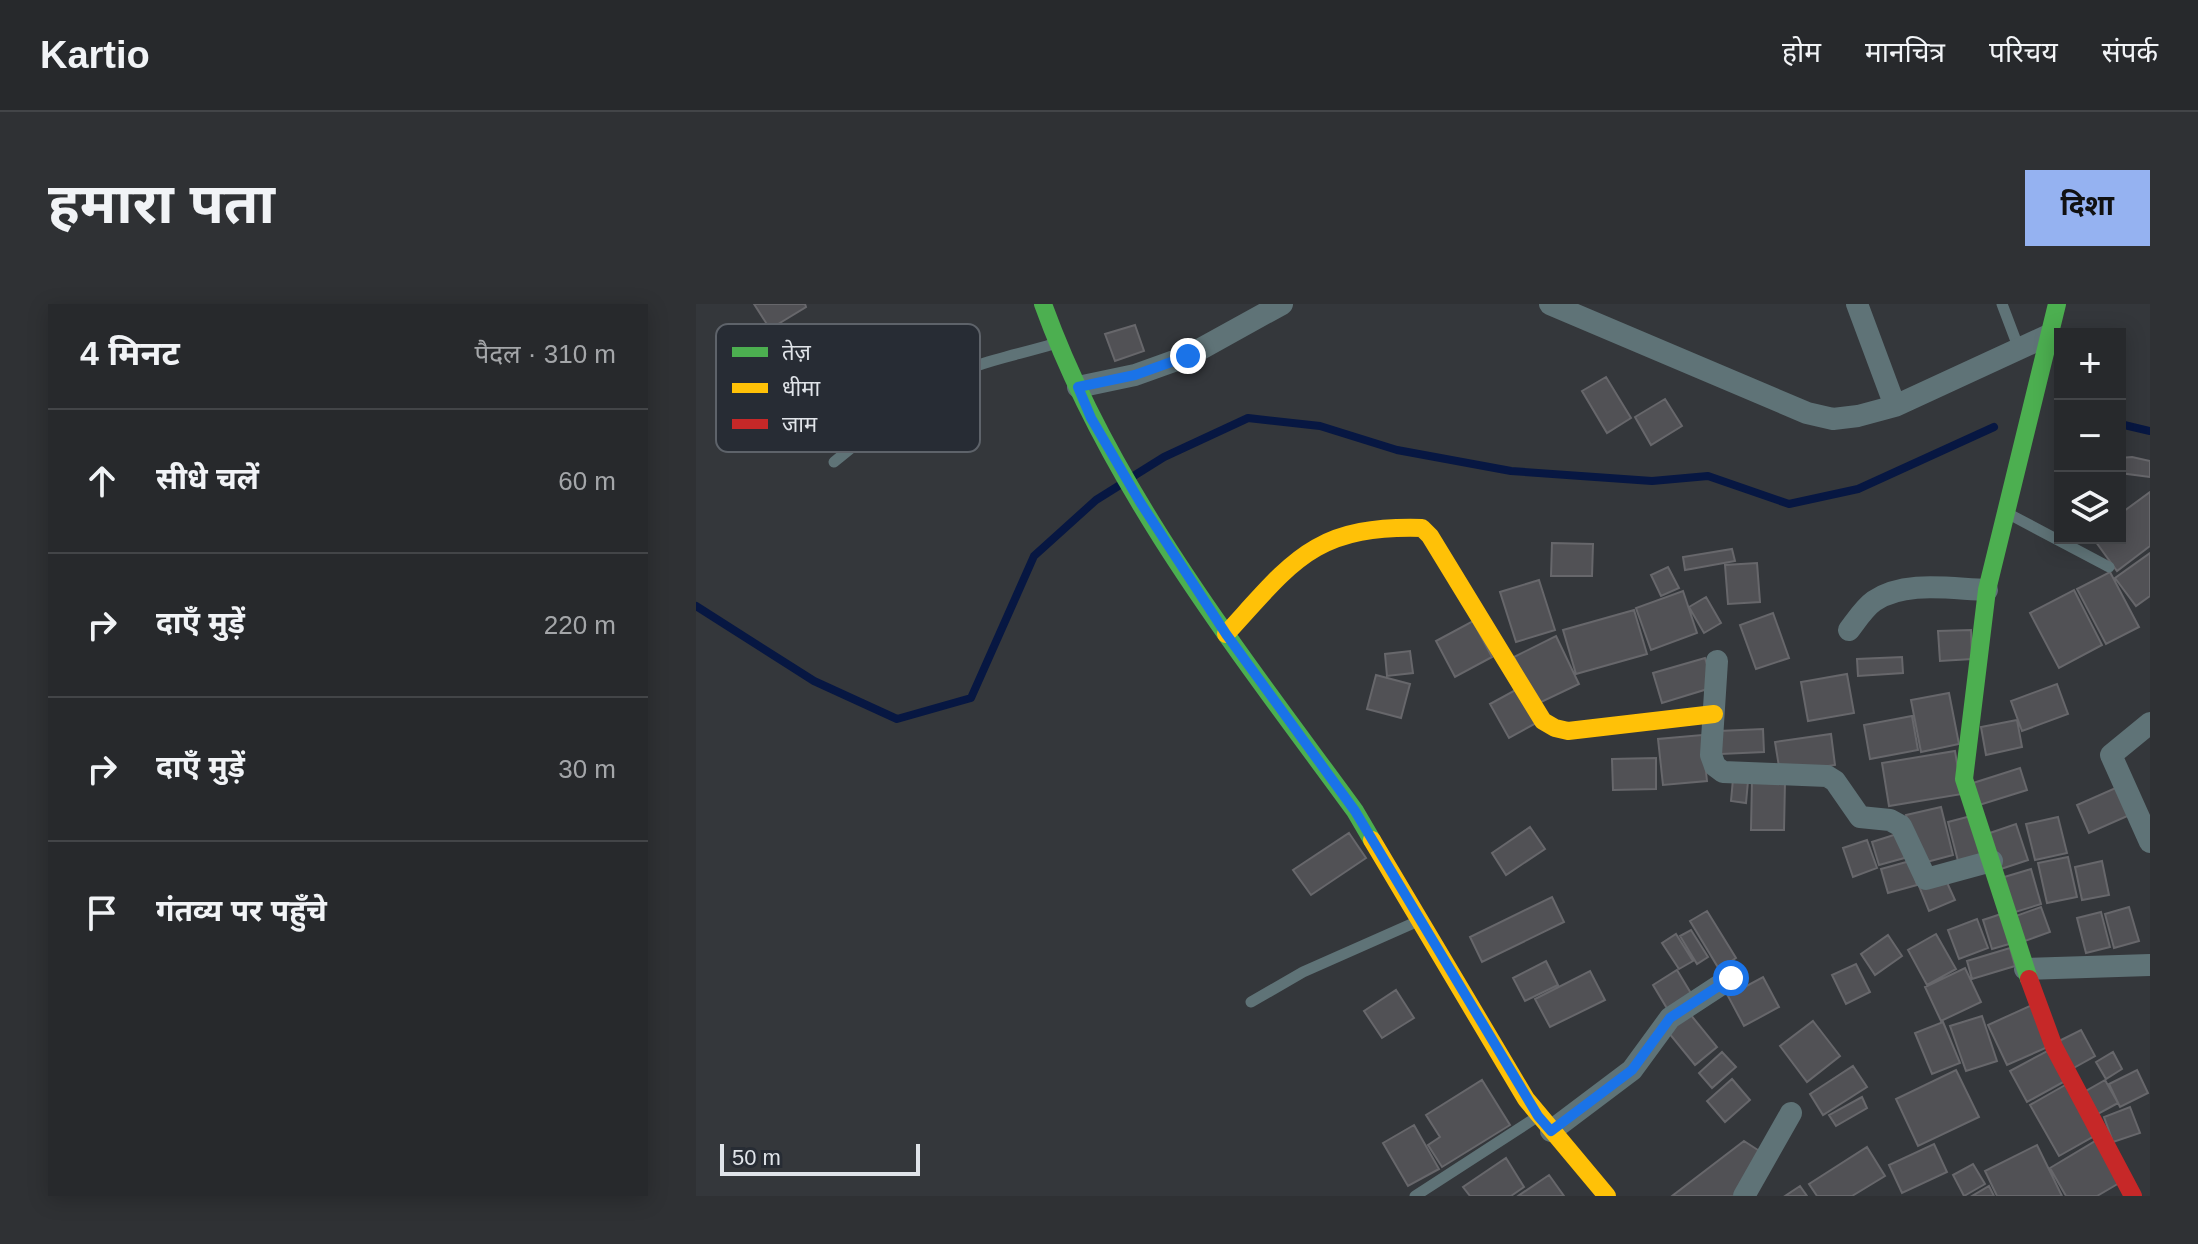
<!DOCTYPE html>
<html lang="hi">
<meta charset="utf-8">
<style>
:root{--surface:#27292c;--page:#2f3134;--text:#f1f3f6;--muted:#a4a6a9;--line:#434548;--accent:#95b2f1}
body{margin:0;font-family:Arial,"Noto Sans Devanagari",sans-serif;background:var(--page);color:var(--text)}
.controls{position:absolute;right:24px;top:24px;display:grid;overflow:hidden;border-radius:0px;box-shadow:0 4px 20px #0003}
.controls button{width:72px;height:72px;display:grid;place-items:center;padding:0;border:0;border-bottom:2px solid var(--line);background:var(--surface);color:var(--text);font:40px sans-serif}
.scale{position:absolute;left:24px;bottom:20px;width:200px;box-sizing:border-box;padding-left:8px;border:4px solid #e0e4e9;border-top:0;font-size:22px;line-height:28px;white-space:nowrap;color:#e0e4e9;-webkit-text-stroke:6px #272c34;paint-order:stroke}
.stop{position:absolute;width:24px;height:24px;margin:-18px;border:6px solid #1a73e8;border-radius:50%;background:#fff}
.stop.end{background:#1a73e8;border-color:#fff;box-shadow:0 2px 8px #0008}
.list{margin:0;padding:0;list-style:none}
h2{display:flex;justify-content:space-between;align-items:center;height:104px;margin:0;padding:0 32px;font-size:34px}
h2 small{font-size:26px;font-weight:400;color:var(--muted)}
.list li{display:grid;grid-template-columns:52px 1fr auto;gap:24px;align-items:center;box-sizing:border-box;height:144px;padding:0 32px;border-top:2px solid var(--line)}
.list b{display:block;font-size:30px;white-space:nowrap}
.list em{font-size:26px;font-style:normal;color:var(--muted)}
.icon{flex:none;width:44px;height:44px;fill:none;stroke:currentColor;stroke-width:2;stroke-linecap:round;stroke-linejoin:round}
.map{position:relative;flex:none;width:1454px;height:892px;overflow:hidden;border-radius:0px}
header{display:flex;align-items:center;gap:48px;box-sizing:border-box;height:112px;padding:0 40px;background:var(--surface);border-bottom:2px solid var(--line)}
header strong{font-size:38px}
nav{display:flex;gap:44px;margin-inline-start:auto;font-size:28px}
.intro{display:flex;align-items:center;justify-content:space-between;box-sizing:border-box;height:192px;padding:0 48px}
h1{margin:0;font-size:56px}
.button{padding:20px 36px;border-radius:0px;background:var(--accent);color:#111;font-size:28px;font-weight:700}
main{display:flex;gap:48px;padding:0 48px}
aside{flex:1;background:var(--surface);border-radius:0px;box-shadow:0 4px 20px #0003}
.map>svg:first-child{display:block}
.lines{fill:none;stroke-linecap:round;stroke-linejoin:round}
.stream{stroke:#071742;stroke-width:8}
.building{fill:#515155;stroke:#67676b;stroke-width:2}
.lane{stroke:#5f7377;stroke-width:11}
.street{stroke:#5f7377;stroke-width:22}
.fast{stroke:#4caf50;stroke-width:18}
.slow{stroke:#ffc107;stroke-width:18}
.jam{stroke:#c62828;stroke-width:18}
.route{stroke:#1a73e8;stroke-width:10}
.key{fill:#272c34;stroke:#5e636a;stroke-width:2}
.key-label{font-size:22px;fill:#e0e4e9}
</style>
<header>
<strong>Kartio</strong>
<nav><a>होम</a><a>मानचित्र</a><a>परिचय</a><a>संपर्क</a></nav>
</header>
<div class="intro"><h1>हमारा पता</h1><a class="button">दिशा</a></div>
<main>
<aside>
<h2>4 मिनट<small>पैदल · 310 m</small></h2>
<ul class="list">
<li><svg class="icon" aria-label="ahead" viewBox="0 0 24 24"><path d="M12 20V5M6 11l6-6 6 6"/></svg><div><b>सीधे चलें</b></div><em>60 m</em></li>
<li><svg class="icon" aria-label="right" viewBox="0 0 24 24"><path d="M7 20v-9h11M14 6l5 5-5 5"/></svg><div><b>दाएँ मुड़ें</b></div><em>220 m</em></li>
<li><svg class="icon" aria-label="right" viewBox="0 0 24 24"><path d="M7 20v-9h11M14 6l5 5-5 5"/></svg><div><b>दाएँ मुड़ें</b></div><em>30 m</em></li>
<li><svg class="icon" aria-label="arrive" viewBox="0 0 24 24"><path d="M6 21V4h12l-3 4 3 4H6"/></svg><div><b>गंतव्य पर पहुँचे</b></div></li>
</ul>
</aside>
<div class="map">
<svg width="1454" height="892" viewBox="0 0 1454 892">
<rect width="100%" height="100%" fill="#34373b"/>
<g class="lines">
<path class="stream" d="M1424,120l30,7
M436,173l32,-20 84,-39 72,8 77,24 114,21 141,10 56,-5 81,28 69,-15 136,-62
M0,302l118,75 83,38 74,-21 63,-142 62,-56 24,-15"/>
</g>
<path class="building" d="M58,0h51l1,3 -36,22z
M439,21l9,26 -29,10 -10,-27z
M910,73l25,41 -24,15 -25,-42z
M969,95l17,27 -31,19 -16,-28z
M1436,153l18,4v16l-30,-4v-15z
M1454,188v54l-33,25 -24,-33h27v-24z
M856,239l41,1 -1,32h-41z
M1036,245l3,12 -50,9 -2,-13z
M1454,249v43l-14,10 -21,-28z
M1061,259l3,39 -32,2 -3,-39z
M972,263l11,21 -18,8 -10,-21z
M1414,268l29,55 -33,17 -29,-55z
M843,276l16,50 -39,12 -16,-50z
M1378,286l28,55 -43,23 -29,-55z
M987,287l14,42 -46,17 -15,-42z
M1010,293l15,26 -17,10 -15,-26z
M938,306l13,44 -71,20 -13,-44z
M1077,309l16,45 -33,11 -16,-44z
M777,317l19,36 -37,20 -19,-36z
M1275,326l1,29 -32,2 -2,-30z
M860,332l23,48 -42,20 -23,-47z
M714,347l3,22 -26,3 -2,-22z
M1206,353l1,16 -45,3 -1,-17z
M1009,354l9,29 -52,16 -9,-30z
M1151,370l7,39 -46,8 -7,-39z
M680,371l34,9 -9,34 -34,-9z
M1361,380l11,30 -46,17 -11,-30z
M823,384l19,34 -29,16 -19,-34z
M1253,389l10,51 -38,8 -10,-52z
M1216,412l6,34 -48,9 -6,-34z
M1321,416l5,27 -36,8 -5,-28z
M1067,425l1,23 -43,2 -2,-23z
M1135,430l4,31 -55,8 -5,-31z
M1006,431l5,46 -44,4 -5,-46z
M1259,447l7,43 -73,12 -7,-43z
M960,454v31l-43,1 -1,-31z
M1324,464l7,22 -51,16 -6,-22z
M1037,475l15,2 -2,22 -15,-2z
M1056,476l33,1 -1,49h-33z
M1424,482l12,28 -43,19 -12,-28z
M1245,503l12,48 -34,9 -13,-49z
M1275,512l10,39 -23,6 -10,-39z
M1362,513l9,36 -32,7 -9,-36z
M1320,520l12,36 -30,10 -11,-36z
M834,523l15,22 -39,26 -14,-22z
M653,529l17,25 -55,37 -18,-25z
M1204,529l8,24 -29,8 -7,-23z
M1171,536l10,28 -24,9 -10,-29z
M1372,553l9,40 -30,6 -9,-40z
M1214,557l7,24 -29,8 -7,-24z
M1406,557l7,34 -27,5 -7,-33z
M1335,565l10,35 -29,9 -11,-35z
M1248,572l11,24 -26,11 -10,-25z
M856,593l12,25 -82,40 -12,-25z
M1345,603l9,25 -28,10 -9,-25z
M1433,603l10,34 -25,7 -9,-34z
M1011,607l29,47 -17,11 -29,-48z
M1311,608l9,30 -24,7 -9,-29z
M1405,608l9,35 -24,6 -9,-35z
M1281,615l11,29 -29,11 -11,-29z
M995,626l17,27 -11,7 -17,-28z
M980,630l17,27 -14,8 -17,-26z
M1240,630l20,35 -29,16 -19,-35z
M1192,631l14,21 -27,19 -14,-21z
M1314,644l5,18 -43,13 -5,-18z
M850,657l12,24 -33,16 -12,-23z
M1160,660l14,28 -24,12 -14,-29z
M1269,664l16,34 -40,19 -16,-34z
M981,666l15,25 -24,15 -15,-25z
M894,667l15,29 -55,27 -15,-28z
M1067,673l16,30 -35,19 -16,-30z
M700,686l18,28 -32,20 -18,-27z
M1336,701l18,41 -43,19 -19,-40z
M994,710l27,33 -22,18 -27,-33z
M1286,712l15,45 -31,10 -16,-45z
M1117,717l27,35 -33,26 -27,-36z
M1247,718l17,41 -28,11 -17,-41z
M1385,726l14,26 -25,14 -15,-27z
M1355,745l16,31 -40,22 -17,-31z
M1026,748l14,15 -24,21 -13,-15z
M1417,748l9,17 -16,10 -10,-17z
M1157,762l14,21 -44,28 -13,-21z
M1260,766l23,47 -61,29 -22,-47z
M1441,766l11,23 -28,14 -11,-23z
M1036,775l18,21 -25,22 -18,-21z
M786,776l28,45 -68,42 -14,-22 12,-8 -14,-22z
M1409,776l13,23 -20,11 -12,-23z
M1371,780l29,51 -37,21 -29,-51z
M1166,793l5,11 -31,18 -7,-11z
M1434,803l10,26 -27,9 -9,-25z
M718,821l25,44 -31,17 -25,-43z
M1401,836l24,42 -24,14h-31l-16,-28z
M1048,837l20,13 -29,42h-63z
M1238,840l13,28 -45,21 -13,-28z
M1341,841l25,51h-65l-12,-25z
M1171,843l18,29 -33,20h-35l-8,-12z
M810,854l18,29 -13,9h-41l-7,-9z
M1277,860l12,20 -21,12 -11,-21z
M853,871l15,21h-46z
M1104,882l7,10h-22z
M1293,882l5,10h-22z"/>
<g class="lines">
<path class="lane" d="M1306,0l17,45
M138,158c44,-35 87,-75 142,-96 25,-9 52,-14 77,-22
M1311,209l102,54
M555,698l52,-30 113,-50
M719,892l122,-79"/>
<path class="street" d="M854,0l257,109 26,6 25,-3 37,-10 154,-71
M1161,0l38,102
M382,83l57,-12 53,-19 94,-52
M1153,326c7,-9 15,-22 25,-29 31,-21 77,-12 113,-11
M1021,357l-6,94 4,11 8,6 104,4 8,5 25,36 30,3 11,6 25,53 66,-18
M1454,419l-39,32 39,87
M1329,665l125,-4
M855,827l81,-61 38,-52 61,-40
M1048,892l47,-83"/>
<path class="fast" d="M347,0c67,186 196,348 312,507l17,29
M1333,675l-65,-200 23,-189 70,-286"/>
<path class="slow" d="M530,330c67,-73 88,-109 196,-106l8,8 113,185 12,7 13,3 146,-17
M676,536l154,259 81,97"/>
<path class="jam" d="M1333,675l25,68 79,149"/>
</g>
<g class="lines">
<path class="route" d="M492,52l-53,19 -57,12 13,31 49,84 86,132 129,177 183,305 13,15 81,-61 38,-52 61,-40"/>
</g>
<rect x="20" y="20" width="264" height="128" rx="12" class="key"/>
<rect x="36" y="43" width="36" height="10" fill="#4caf50"/>
<rect x="36" y="79" width="36" height="10" fill="#ffc107"/>
<rect x="36" y="115" width="36" height="10" fill="#c62828"/>
<g class="key-label">
<text x="86" y="56">तेज़</text>
<text x="86" y="92">धीमा</text>
<text x="86" y="128">जाम</text>
</g>
</svg>
<div class="controls">
<button>+</button>
<button>−</button>
<button><svg class="icon" aria-label="layers" viewBox="0 0 24 24"><path d="M12 4l9 5-9 5-9-5zM3 14l9 5 9-5"/></svg></button>
</div>
<div class="scale">50 m</div>
<div class="stop" style="left:1035px;top:674px"></div>
<div class="stop end" style="left:492px;top:52px"></div>
</div>
</main>
